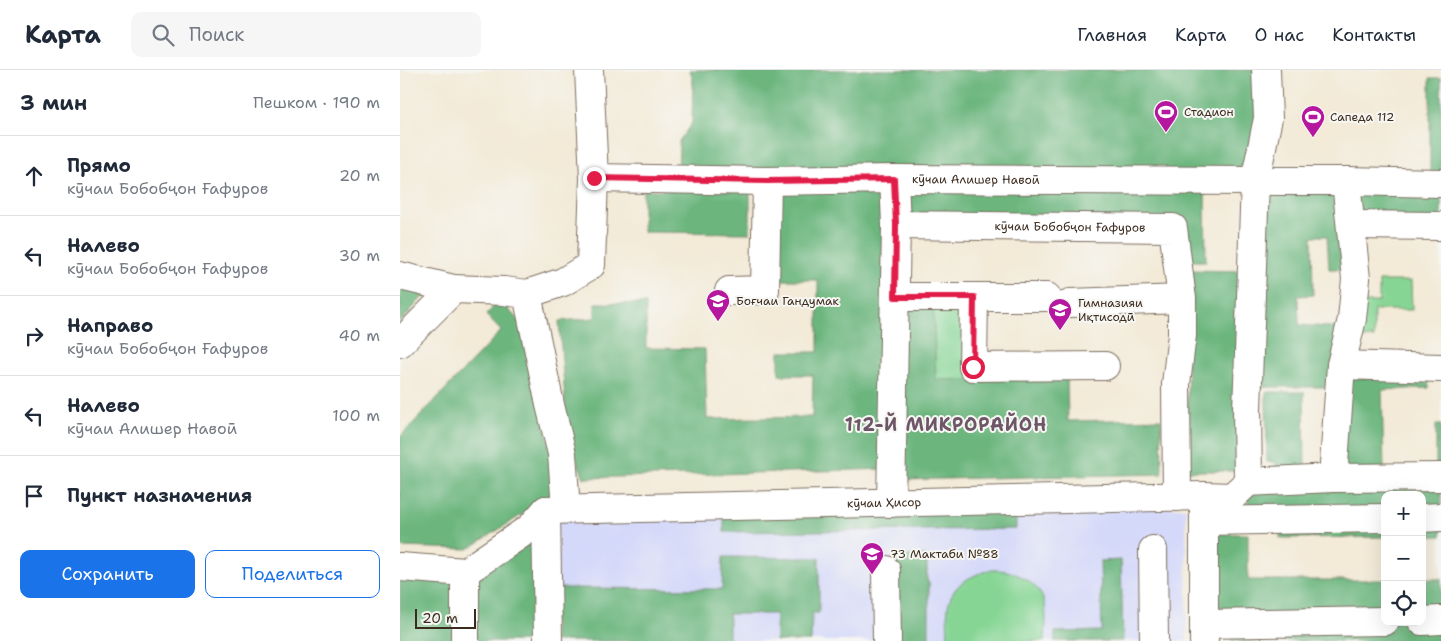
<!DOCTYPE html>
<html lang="ru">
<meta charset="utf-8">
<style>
:root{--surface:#fff;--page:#f6f6f7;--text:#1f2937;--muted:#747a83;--line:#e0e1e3;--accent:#1a73e8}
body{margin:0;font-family:"Shantell Sans",sans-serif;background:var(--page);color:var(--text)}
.controls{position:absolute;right:15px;bottom:15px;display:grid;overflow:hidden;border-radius:10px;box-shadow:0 5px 20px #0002}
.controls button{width:45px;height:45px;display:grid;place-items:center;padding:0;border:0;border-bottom:1px solid var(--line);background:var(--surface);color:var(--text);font:25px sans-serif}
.scale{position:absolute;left:15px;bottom:12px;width:61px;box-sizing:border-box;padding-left:5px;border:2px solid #3b2a1e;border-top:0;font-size:14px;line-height:18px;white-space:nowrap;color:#3b2a1e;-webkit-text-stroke:4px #f6f6f2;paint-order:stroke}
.stop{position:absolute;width:15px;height:15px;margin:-11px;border:4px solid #e11d48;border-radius:50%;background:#fff}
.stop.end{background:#e11d48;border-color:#fff;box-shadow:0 1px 5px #0008}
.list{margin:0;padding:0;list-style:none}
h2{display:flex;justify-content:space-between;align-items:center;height:65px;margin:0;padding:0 20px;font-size:21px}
h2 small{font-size:16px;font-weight:400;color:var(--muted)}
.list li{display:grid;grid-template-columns:32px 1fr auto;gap:15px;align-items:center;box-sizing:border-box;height:80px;padding:0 20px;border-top:1px solid var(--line)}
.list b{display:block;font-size:19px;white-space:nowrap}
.list p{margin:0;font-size:16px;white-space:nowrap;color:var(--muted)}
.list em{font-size:16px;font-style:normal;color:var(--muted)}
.actions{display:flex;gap:10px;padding:15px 20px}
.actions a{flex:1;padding:11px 0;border:1px solid var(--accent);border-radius:10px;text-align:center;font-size:18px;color:var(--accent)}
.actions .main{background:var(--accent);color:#fff}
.icon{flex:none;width:28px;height:28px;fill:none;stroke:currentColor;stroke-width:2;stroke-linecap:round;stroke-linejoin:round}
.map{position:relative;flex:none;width:1041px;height:571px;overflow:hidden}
header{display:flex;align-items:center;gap:30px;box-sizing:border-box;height:70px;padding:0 25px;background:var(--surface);border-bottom:1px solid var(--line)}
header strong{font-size:24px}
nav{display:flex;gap:28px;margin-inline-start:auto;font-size:18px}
.search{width:350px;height:45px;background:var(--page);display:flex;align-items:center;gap:12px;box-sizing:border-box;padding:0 18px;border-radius:10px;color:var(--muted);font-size:19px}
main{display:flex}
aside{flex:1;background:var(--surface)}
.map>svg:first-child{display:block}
.built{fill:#d4d8f9}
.green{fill:#86d594;stroke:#608059}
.forest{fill:#6cb67e;stroke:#54704e}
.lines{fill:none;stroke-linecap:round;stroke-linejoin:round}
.minor-casing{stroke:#7b6d5f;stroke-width:30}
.minor{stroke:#fff;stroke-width:28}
.route{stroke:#e11d48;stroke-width:6}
.labels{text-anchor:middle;stroke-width:4;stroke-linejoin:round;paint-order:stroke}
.poi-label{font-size:12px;fill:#3b2a1e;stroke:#f6f6f2;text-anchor:start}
.street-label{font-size:12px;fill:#3b2a1e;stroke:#f6f6f2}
.district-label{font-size:18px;font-weight:bold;letter-spacing:1px;fill:#6d5668;stroke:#f6f6f2}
</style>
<header>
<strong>Карта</strong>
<div class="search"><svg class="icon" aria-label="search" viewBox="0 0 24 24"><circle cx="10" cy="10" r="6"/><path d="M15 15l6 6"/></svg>Поиск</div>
<nav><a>Главная</a><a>Карта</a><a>О нас</a><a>Контакты</a></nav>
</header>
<main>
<aside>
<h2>3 мин<small>Пешком · 190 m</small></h2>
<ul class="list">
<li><svg class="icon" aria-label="ahead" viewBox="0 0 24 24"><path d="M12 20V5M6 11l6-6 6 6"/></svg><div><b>Прямо</b><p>кӯчаи Бобобҷон Ғафуров</p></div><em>20 m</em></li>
<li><svg class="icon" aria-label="left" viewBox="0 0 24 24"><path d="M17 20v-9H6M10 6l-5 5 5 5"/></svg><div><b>Налево</b><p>кӯчаи Бобобҷон Ғафуров</p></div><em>30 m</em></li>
<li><svg class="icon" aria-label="right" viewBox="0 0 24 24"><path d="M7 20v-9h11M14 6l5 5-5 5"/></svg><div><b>Направо</b><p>кӯчаи Бобобҷон Ғафуров</p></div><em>40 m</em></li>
<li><svg class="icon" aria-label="left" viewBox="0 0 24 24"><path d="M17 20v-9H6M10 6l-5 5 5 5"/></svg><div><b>Налево</b><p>кӯчаи Алишер Навоӣ</p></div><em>100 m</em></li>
<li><svg class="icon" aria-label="arrive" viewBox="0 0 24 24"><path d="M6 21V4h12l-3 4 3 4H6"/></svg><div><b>Пункт назначения</b></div></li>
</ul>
<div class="actions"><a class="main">Сохранить</a><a>Поделиться</a></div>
</aside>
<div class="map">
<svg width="1041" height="571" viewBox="0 0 1041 571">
<rect width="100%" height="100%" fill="#f6f6f2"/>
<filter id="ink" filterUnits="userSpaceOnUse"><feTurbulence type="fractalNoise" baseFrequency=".02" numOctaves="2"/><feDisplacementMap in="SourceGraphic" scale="10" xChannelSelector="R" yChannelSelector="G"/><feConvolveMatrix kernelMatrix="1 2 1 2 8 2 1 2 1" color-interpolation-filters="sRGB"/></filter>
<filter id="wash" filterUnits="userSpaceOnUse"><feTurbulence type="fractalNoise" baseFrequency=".0096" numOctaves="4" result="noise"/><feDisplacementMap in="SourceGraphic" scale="20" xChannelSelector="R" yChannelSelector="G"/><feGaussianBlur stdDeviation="1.12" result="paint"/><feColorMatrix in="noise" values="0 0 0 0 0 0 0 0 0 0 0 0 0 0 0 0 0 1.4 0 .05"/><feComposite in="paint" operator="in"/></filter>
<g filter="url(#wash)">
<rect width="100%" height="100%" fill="#f3ead7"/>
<path class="built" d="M786,438l1,133h-630l1,-132z"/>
<path class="green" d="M979,211h32l1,29h-38v28h-12l-1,-36h18z
M532,216l47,1 -3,97 -46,-2z
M591,500c5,0 10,0 15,1 16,3 37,17 39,35 2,11 0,24 0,35h-97c0,-11 -2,-29 1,-39 5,-19 25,-28 42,-32z"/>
<path class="forest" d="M290,0h566v53l-8,49 -43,20 1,69h-25v-41l-279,3 -7,-42 -119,1 112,14v273l-304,9 -16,-39 -9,-118 36,-3v-15l51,1v44l59,1 2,70 105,-2 1,-42h-34v-23h39v-72h-47l-4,-98h-89l1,-41 13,-18 1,-43z
M1030,8h11v99h-11z
M954,116l87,1v35h-87z
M861,117l80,1 8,81h-20l-2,-33h-15l1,59 -15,1 1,29 45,3 -19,59h-73z
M243,120l107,1v42l-107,-1z
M788,200l56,1 -1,200h-56z
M0,209l36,2 -36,42z
M533,229l3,81 131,-3 1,44 93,-2 1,55 -264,6 -4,-180z
M100,230l18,20 43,170 -93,59 -68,-2v-110l101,-106 -15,-16z
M1028,307l1,11 -47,2 2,79 -41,1 -2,-91z
M866,322h38l1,82h-29v-12h-9z
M1036,355h5v47h-5z
M1041,419v25h-19v-19h-37v19l-137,2v-25z
M616,434v25l-292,3v-25z
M985,456v11l-105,1v-5z
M1022,456h19v10l-19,1z
M141,463l3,108h-69l1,-72z
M815,464h33v46h137v42h37v-43h19v62h-209v-8h-16z
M496,486h31v26h2v59h-31z
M323,487l96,1v55h-7l-1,28h-35v-27h-47v27h-175v-53l168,1z
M0,488l69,2 -2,81h-67z
M721,490l2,81h-68v-9l47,-1 -2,-70z"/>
</g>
<g filter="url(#ink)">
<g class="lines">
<g class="minor-casing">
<g id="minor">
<path id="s1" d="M189,0l5,108 173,3 127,-2 361,2 13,-63 -2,-48"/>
<path id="s2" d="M496,155l277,3 9,71v36l-6,49 1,113"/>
<path d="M951,155l90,1"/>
<path d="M0,206l54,13 50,2 23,3 23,111 12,49 4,55"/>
<path d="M329,221l36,-1 2,-109"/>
<path d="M127,224l36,-12 28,-17 3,-87"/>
<path d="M495,227h152"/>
<path d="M574,227l-1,70 132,-1"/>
<path d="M670,233l112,-4"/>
<path d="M0,273l54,-54"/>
<path d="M941,295l100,3"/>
<path d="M933,408l8,-113 11,-46 4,-40 -10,-98"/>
<path d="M848,412l-1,-72 8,-229h91l95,2"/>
<path d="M491,433l5,-278 -2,-46"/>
<path d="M804,433v138"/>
<path d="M146,440l2,131"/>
<path d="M1022,448l19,-1"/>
<path d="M804,451l181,-3"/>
<path d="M753,480l1,91"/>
<path id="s3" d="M0,497l65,5 65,-44 16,-18 658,-14 28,1 16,-15 85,-4 108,-1"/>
<path d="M486,500l1,71"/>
<path d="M65,502v69"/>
<path d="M1022,551l19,-1"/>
<path d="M804,554l181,-3"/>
</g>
</g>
<use href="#minor" class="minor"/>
</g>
</g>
<g class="lines" filter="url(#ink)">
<path class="route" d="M194,108l173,3 127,-2 2,46 -1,72h79l-1,70"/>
</g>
<defs>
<g id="stadium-pin" transform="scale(1.25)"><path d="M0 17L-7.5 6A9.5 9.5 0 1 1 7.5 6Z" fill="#b5179e" stroke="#f6f6f2"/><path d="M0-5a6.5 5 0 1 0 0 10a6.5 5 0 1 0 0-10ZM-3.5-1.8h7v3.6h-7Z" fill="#fff"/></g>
<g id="school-pin" transform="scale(1.25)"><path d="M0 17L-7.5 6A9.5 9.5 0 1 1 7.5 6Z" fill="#b5179e" stroke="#f6f6f2"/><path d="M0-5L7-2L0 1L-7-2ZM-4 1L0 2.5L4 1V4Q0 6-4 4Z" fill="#fff"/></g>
<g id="university-pin" transform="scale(1.25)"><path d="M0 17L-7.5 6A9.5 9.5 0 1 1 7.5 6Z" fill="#b5179e" stroke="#f6f6f2"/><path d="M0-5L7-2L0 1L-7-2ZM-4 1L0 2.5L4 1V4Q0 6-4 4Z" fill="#fff"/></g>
</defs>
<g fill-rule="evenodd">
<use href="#stadium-pin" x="766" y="42"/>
<use href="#stadium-pin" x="913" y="47"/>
<use href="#school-pin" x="318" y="231"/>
<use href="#university-pin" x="660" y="240"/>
<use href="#school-pin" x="472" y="484"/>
</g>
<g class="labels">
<g class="poi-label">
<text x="784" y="46">Стадион</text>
<text x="930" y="51">Сапеда 112</text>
<text x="336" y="235">Боғчаи Гандумак</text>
<text x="678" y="237">Гимназияи<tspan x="678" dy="14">Иқтисодӣ</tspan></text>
<text x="490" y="488">73 Мактаби №88</text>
</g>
<g class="street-label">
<text dy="4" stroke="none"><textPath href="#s1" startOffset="490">кӯчаи Алишер Навоӣ</textPath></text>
<text dy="4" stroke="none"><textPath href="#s2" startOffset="174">кӯчаи Бобобҷон Ғафуров</textPath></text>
<text dy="4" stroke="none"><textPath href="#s3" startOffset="506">кӯчаи Ҳисор</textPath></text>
</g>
<g class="district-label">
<text x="546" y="361">112-Й МИКРОРАЙОН</text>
</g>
</g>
</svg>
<div class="controls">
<button>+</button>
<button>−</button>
<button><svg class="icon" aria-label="locate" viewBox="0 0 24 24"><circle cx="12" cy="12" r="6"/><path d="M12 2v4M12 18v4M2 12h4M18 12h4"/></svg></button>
</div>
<div class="scale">20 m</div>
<div class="stop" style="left:573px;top:297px"></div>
<div class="stop end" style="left:194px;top:108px"></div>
</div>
</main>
